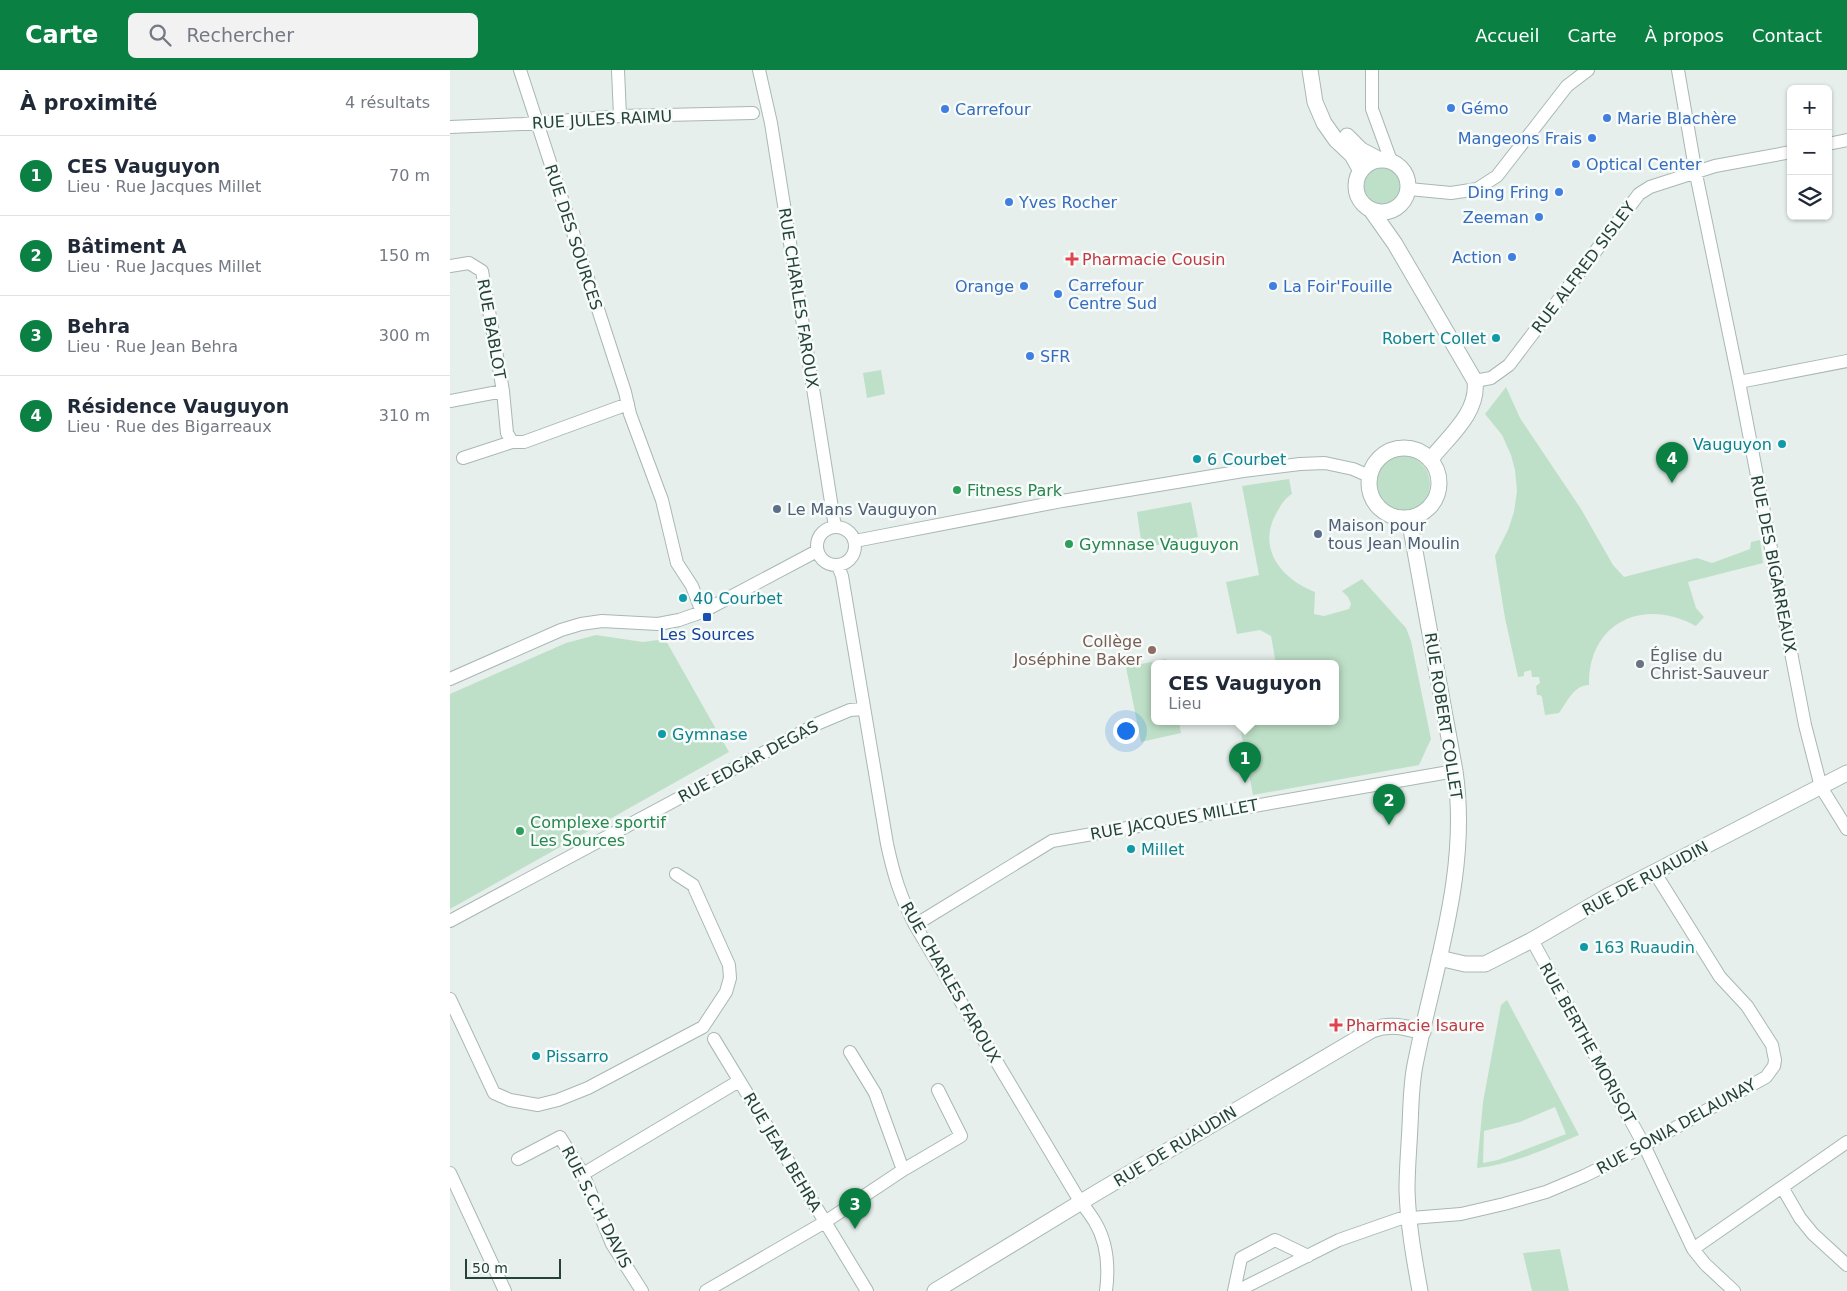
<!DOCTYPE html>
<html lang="fr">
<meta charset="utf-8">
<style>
:root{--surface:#fff;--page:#f2f2f3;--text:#1f2937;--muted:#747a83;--line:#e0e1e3;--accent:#0b8043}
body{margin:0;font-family:"DejaVu Sans",sans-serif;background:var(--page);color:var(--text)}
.controls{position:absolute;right:15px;top:15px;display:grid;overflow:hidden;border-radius:8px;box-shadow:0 1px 4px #0004}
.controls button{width:45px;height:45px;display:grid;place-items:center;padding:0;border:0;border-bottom:1px solid var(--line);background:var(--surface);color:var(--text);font:25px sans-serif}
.scale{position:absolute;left:15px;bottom:12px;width:96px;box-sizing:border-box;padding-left:5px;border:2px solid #24423a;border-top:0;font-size:14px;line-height:18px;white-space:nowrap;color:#24423a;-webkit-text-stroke:4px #f7fbf9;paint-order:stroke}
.you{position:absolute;left:675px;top:660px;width:18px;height:18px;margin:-12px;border:4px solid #fff;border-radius:50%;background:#1a73e8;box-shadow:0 0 0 8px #1a73e833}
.badge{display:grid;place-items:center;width:32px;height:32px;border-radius:50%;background:var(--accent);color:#fff;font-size:16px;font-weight:700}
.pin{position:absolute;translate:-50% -41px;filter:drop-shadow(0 1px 2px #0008)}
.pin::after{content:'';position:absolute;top:26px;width:18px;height:15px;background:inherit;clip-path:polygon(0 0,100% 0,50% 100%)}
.popup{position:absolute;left:701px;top:590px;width:188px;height:65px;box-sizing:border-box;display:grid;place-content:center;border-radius:8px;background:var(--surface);filter:drop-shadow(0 1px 4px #0005);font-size:16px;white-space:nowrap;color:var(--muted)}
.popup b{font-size:19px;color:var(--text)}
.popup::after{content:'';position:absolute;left:50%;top:100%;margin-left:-10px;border:10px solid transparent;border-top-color:var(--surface)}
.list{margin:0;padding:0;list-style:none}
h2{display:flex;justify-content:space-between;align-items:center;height:65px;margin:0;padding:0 20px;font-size:21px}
h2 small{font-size:16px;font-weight:400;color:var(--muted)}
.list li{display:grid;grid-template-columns:32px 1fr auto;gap:15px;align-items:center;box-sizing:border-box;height:80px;padding:0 20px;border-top:1px solid var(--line)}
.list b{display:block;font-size:19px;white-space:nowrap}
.list p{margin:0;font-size:16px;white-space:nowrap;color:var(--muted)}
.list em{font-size:16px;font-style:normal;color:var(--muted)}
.icon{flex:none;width:28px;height:28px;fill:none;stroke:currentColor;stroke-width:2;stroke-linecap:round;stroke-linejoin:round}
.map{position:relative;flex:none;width:1397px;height:1221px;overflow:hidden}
header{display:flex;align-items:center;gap:30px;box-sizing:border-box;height:70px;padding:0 25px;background:var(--accent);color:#fff}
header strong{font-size:24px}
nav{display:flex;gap:28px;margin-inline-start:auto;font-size:18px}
.search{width:350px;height:45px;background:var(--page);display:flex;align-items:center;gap:12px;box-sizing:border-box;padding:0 18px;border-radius:8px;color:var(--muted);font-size:19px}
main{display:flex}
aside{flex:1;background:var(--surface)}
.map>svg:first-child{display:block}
.green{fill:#bfe0c8;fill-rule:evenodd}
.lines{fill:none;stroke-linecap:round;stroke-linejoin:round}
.minor-casing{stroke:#a8b8b2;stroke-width:14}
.tertiary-casing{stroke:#a8b8b2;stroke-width:17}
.minor{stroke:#fff;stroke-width:12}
.tertiary{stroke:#fff;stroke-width:15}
.shop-dot{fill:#3f7fe0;stroke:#f7fbf9;stroke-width:2}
.health-dot{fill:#e0444e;stroke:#f7fbf9;stroke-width:2}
.culture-dot{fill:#0f9aa8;stroke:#f7fbf9;stroke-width:2}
.leisure-dot{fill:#2e9e5b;stroke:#f7fbf9;stroke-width:2}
.service-dot{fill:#5c6f8a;stroke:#f7fbf9;stroke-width:2}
.transit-dot{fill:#1a4fb4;stroke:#f7fbf9;stroke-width:2}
.education-dot{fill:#8d6e63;stroke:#f7fbf9;stroke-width:2}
.worship-dot{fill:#6b7280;stroke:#f7fbf9;stroke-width:2}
.labels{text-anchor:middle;stroke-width:5;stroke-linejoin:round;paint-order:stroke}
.shop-label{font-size:16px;fill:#366cbe;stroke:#f7fbf9;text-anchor:start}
.street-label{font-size:16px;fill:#24423a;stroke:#f7fbf9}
.health-label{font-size:16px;fill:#be3a42;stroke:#f7fbf9;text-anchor:start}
.culture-label{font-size:16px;fill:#0d838f;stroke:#f7fbf9;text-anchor:start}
.leisure-label{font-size:16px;fill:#27864d;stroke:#f7fbf9;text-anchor:start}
.service-label{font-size:16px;fill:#4e5e75;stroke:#f7fbf9;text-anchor:start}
.transit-label{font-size:16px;fill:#164399;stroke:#f7fbf9}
.education-label{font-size:16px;fill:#785e54;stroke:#f7fbf9;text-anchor:end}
.worship-label{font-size:16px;fill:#5b616d;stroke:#f7fbf9;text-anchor:start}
</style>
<header>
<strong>Carte</strong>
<div class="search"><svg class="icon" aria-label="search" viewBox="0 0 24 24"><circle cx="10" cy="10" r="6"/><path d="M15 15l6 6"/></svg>Rechercher</div>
<nav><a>Accueil</a><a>Carte</a><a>À propos</a><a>Contact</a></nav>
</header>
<main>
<aside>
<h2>À proximité<small>4 résultats</small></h2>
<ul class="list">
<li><span class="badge">1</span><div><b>CES Vauguyon</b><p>Lieu · Rue Jacques Millet</p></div><em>70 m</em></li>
<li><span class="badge">2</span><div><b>Bâtiment A</b><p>Lieu · Rue Jacques Millet</p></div><em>150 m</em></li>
<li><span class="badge">3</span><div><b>Behra</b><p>Lieu · Rue Jean Behra</p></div><em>300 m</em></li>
<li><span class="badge">4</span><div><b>Résidence Vauguyon</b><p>Lieu · Rue des Bigarreaux</p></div><em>310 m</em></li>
</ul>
</aside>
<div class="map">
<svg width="1397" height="1221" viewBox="0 0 1397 1221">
<rect width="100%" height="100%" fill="#e6efeb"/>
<path class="green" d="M913 117a19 19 0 1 1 38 0a19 19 0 1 1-38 0Z
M431,300l4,24 -18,4 -4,-25z
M1056,317l14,31 61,91 32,56 11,12 73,-19 15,5 38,-14 1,-7 9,-2 3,23 -75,19 8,26 8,9 -8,9c-52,-29 -108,-4 -107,59 -15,0 -22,17 -30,28l-14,2 -3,-18 -2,-2h-3l-1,-9 4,-3 -1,-6h-7l-1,-7 -7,2v4l-6,1 -13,-59 -10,-62 13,-26 6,-18 3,-21 -2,-21 -4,-15 -9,-20 -17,-21z
M922 414a29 29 0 1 1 58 0a29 29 0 1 1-58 0Z
M839,409l3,15c-7,4 -11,11 -15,18 -21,36 4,67 38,80l-1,22 10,2 25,-7 2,-5 -3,-7 -6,-6 20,-12 44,49 5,13 20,98 -12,26 -166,30 -14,-73h96v-58h-59l-5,-28 -11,-6 -23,4 -11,-52 33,-7 -17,-89z
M741,432l7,35 -56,11 -5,-36z
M146,565l47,7 22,-3 64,113 -279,157v-215l116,-51z
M716,589l1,5h-12v58h24l2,11 -40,9 -15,-75z
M1057,930l72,135c-33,14 -65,29 -102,33l6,-66 18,-97zM1105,1037l11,27 -68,26 -15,3 1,-32 36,-9z
M1110,1179l9,42h-37l-9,-38z"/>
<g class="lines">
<g class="minor-casing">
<path id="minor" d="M70,0l105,322 5,22 32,86 15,63 15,23 10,26
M168,0l2,46
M309,0l12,53 64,404
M922,0v39l19,52
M1228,0l18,104 43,208 66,343 16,62 26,42
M0,57l73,-3 97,-8 133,-3
M1378,74l19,-4
M959,119l42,4 26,-4 20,-13 70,-90 21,-16
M0,196l19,-3 13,8 21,120
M1025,311l16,-3 18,-13 130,-171 11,-7 65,-21 76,-14
M1289,312l108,-21
M0,331l53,-10 4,42 5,9
M13,388l49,-16h12l104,-38
M367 476a19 19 0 1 1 38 0a19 19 0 1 1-38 0Z
M405,471l207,-40 181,-30 57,-7 25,-1 28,6 16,7
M388,496l4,10 45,268c7,32 13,52 28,81l160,268c6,10 14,19 20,29 12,20 14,46 11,69
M0,609l111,-49 20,-6 21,-3 56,3 21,-4 23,-8 115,-61
M0,851l369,-198 31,-13 14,-1
M465,855l137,-84 403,-70
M1082,870l112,205 49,104 12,15 29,27
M0,929l44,94 16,7 28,5 20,-5 30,-12 115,-61 23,-35 4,-14 -1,-13 -36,-80 -17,-11
M264,969l153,252
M400,982l25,41 28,77
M68,1089l42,-22 23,37 29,70 30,47
M0,1103l55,118
M133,1104l156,-93
M1332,1117l18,31 13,16 34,31
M1243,1179l154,-107
M256,1221l119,-69 78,-52 58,-34 -23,-46
M784,1221l7,-33 34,-18 33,16
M787,1221l102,-51 60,-21 62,-5 43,-10 42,-12 38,-16 39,-19 143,-80 8,-11 1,-6 -3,-15 -25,-39 -27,-29 -65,-104"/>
</g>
<g class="tertiary-casing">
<path id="tertiary" d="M860,0l5,32 9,21 12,17 16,15 9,16
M897,66l14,14 19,10
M906 116a26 26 0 1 1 52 0a26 26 0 1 1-52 0Z
M921,140l24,34 80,137c4,32 -27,56 -45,79
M919 413a35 35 0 1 1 70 0a35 35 0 1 1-70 0Z
M959,448l46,253c15,100 -21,197 -40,294 -4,20 -4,41 -5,61 -1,21 -3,43 -3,64 1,34 7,68 13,101
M989,888l26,6h20l47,-24 74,-43 241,-124
M485,1221l161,-98 276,-163c18,-7 33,-3 51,2"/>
</g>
<use href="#minor" class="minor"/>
<use href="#tertiary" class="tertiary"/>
</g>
<g class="shop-dot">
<circle cx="1001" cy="38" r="5"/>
<circle cx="495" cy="39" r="5"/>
<circle cx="1157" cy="48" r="5"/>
<circle cx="1142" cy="68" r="5"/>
<circle cx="1126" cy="94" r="5"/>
<circle cx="1109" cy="122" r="5"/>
<circle cx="559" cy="132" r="5"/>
<circle cx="1089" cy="147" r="5"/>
<circle cx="1062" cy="187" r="5"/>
<circle cx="574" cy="216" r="5"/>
<circle cx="823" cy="216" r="5"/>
<circle cx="608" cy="224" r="5"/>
<circle cx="580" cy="286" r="5"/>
</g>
<g class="health-dot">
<path d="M619.5 181.5h5v5h5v5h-5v5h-5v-5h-5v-5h5z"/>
<path d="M883.5 947.5h5v5h5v5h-5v5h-5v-5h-5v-5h5z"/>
</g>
<g class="culture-dot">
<circle cx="1046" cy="268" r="5"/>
<circle cx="1332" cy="374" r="5"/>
<circle cx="747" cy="389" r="5"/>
<circle cx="233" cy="528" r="5"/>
<circle cx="212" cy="664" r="5"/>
<circle cx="681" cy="779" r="5"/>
<circle cx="1134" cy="877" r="5"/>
<circle cx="86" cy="986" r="5"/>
</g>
<g class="leisure-dot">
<circle cx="507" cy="420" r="5"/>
<circle cx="619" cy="474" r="5"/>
<circle cx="70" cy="761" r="5"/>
</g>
<g class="service-dot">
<circle cx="327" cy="439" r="5"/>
<circle cx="868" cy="464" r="5"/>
</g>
<rect class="transit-dot" x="252" y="542" width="10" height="10" rx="2.5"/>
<circle class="education-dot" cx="702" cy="580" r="5"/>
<circle class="worship-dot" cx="1190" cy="594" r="5"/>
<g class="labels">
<g class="shop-label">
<text x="1011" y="44">Gémo</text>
<text x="505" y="45">Carrefour</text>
<text x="1167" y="54">Marie Blachère</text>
<text x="1132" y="74" text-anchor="end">Mangeons Frais</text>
<text x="1136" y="100">Optical Center</text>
<text x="1099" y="128" text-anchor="end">Ding Fring</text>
<text x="569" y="138">Yves Rocher</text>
<text x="1079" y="153" text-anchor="end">Zeeman</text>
<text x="1052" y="193" text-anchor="end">Action</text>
<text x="618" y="221">Carrefour<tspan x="618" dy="18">Centre Sud</tspan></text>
<text x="564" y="222" text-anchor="end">Orange</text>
<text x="833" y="222">La Foir'Fouille</text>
<text x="590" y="292">SFR</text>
</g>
<g class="street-label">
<text transform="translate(152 49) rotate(-3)" y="6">RUE JULES RAIMU</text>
<text transform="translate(124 167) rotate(72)" y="6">RUE DES SOURCES</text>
<text transform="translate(1133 197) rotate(-53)" y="6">RUE ALFRED SISLEY</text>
<text transform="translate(349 228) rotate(81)" y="6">RUE CHARLES FAROUX</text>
<text transform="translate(42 259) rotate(80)" y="6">RUE BABLOT</text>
<text transform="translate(1324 494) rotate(79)" y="6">RUE DES BIGARREAUX</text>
<text transform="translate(994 646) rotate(81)" y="6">RUE ROBERT COLLET</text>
<text transform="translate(298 691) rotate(-28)" y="6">RUE EDGAR DEGAS</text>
<text transform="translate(724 749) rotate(-10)" y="6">RUE JACQUES MILLET</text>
<text transform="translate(1195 808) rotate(-28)" y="6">RUE DE RUAUDIN</text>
<text transform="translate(501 912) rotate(60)" y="6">RUE CHARLES FAROUX</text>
<text transform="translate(1138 973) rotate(61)" y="6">RUE BERTHE MORISOT</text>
<text transform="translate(1226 1056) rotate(-29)" y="6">RUE SONIA DELAUNAY</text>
<text transform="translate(725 1076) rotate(-31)" y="6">RUE DE RUAUDIN</text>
<text transform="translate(333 1082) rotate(59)" y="6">RUE JEAN BEHRA</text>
<text transform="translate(147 1137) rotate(63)" y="6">RUE S.C.H DAVIS</text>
</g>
<g class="health-label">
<text x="632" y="195">Pharmacie Cousin</text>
<text x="896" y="961">Pharmacie Isaure</text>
</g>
<g class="culture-label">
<text x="1036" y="274" text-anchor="end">Robert Collet</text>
<text x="1322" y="380" text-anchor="end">Vauguyon</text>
<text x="757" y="395">6 Courbet</text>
<text x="243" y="534">40 Courbet</text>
<text x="222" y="670">Gymnase</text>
<text x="691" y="785">Millet</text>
<text x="1144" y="883">163 Ruaudin</text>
<text x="96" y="992">Pissarro</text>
</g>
<g class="leisure-label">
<text x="517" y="426">Fitness Park</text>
<text x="629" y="480">Gymnase Vauguyon</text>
<text x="80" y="758">Complexe sportif<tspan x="80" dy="18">Les Sources</tspan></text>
</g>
<g class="service-label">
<text x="337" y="445">Le Mans Vauguyon</text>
<text x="878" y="461">Maison pour<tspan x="878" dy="18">tous Jean Moulin</tspan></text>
</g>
<g class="transit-label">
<text x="257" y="570">Les Sources</text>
</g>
<g class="education-label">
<text x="692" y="577">Collège<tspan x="692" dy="18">Joséphine Baker</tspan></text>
</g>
<g class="worship-label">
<text x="1200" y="591">Église du<tspan x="1200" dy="18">Christ-Sauveur</tspan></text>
</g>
</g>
</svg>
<div class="controls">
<button>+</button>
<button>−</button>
<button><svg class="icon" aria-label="layers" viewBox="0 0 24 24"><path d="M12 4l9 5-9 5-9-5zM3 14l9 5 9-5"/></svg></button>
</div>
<div class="scale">50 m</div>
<div class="you"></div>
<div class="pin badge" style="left:795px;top:713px">1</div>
<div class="popup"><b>CES Vauguyon</b>Lieu</div>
<div class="pin badge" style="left:939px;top:755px">2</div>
<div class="pin badge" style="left:405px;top:1159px">3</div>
<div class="pin badge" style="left:1222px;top:413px">4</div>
</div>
</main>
